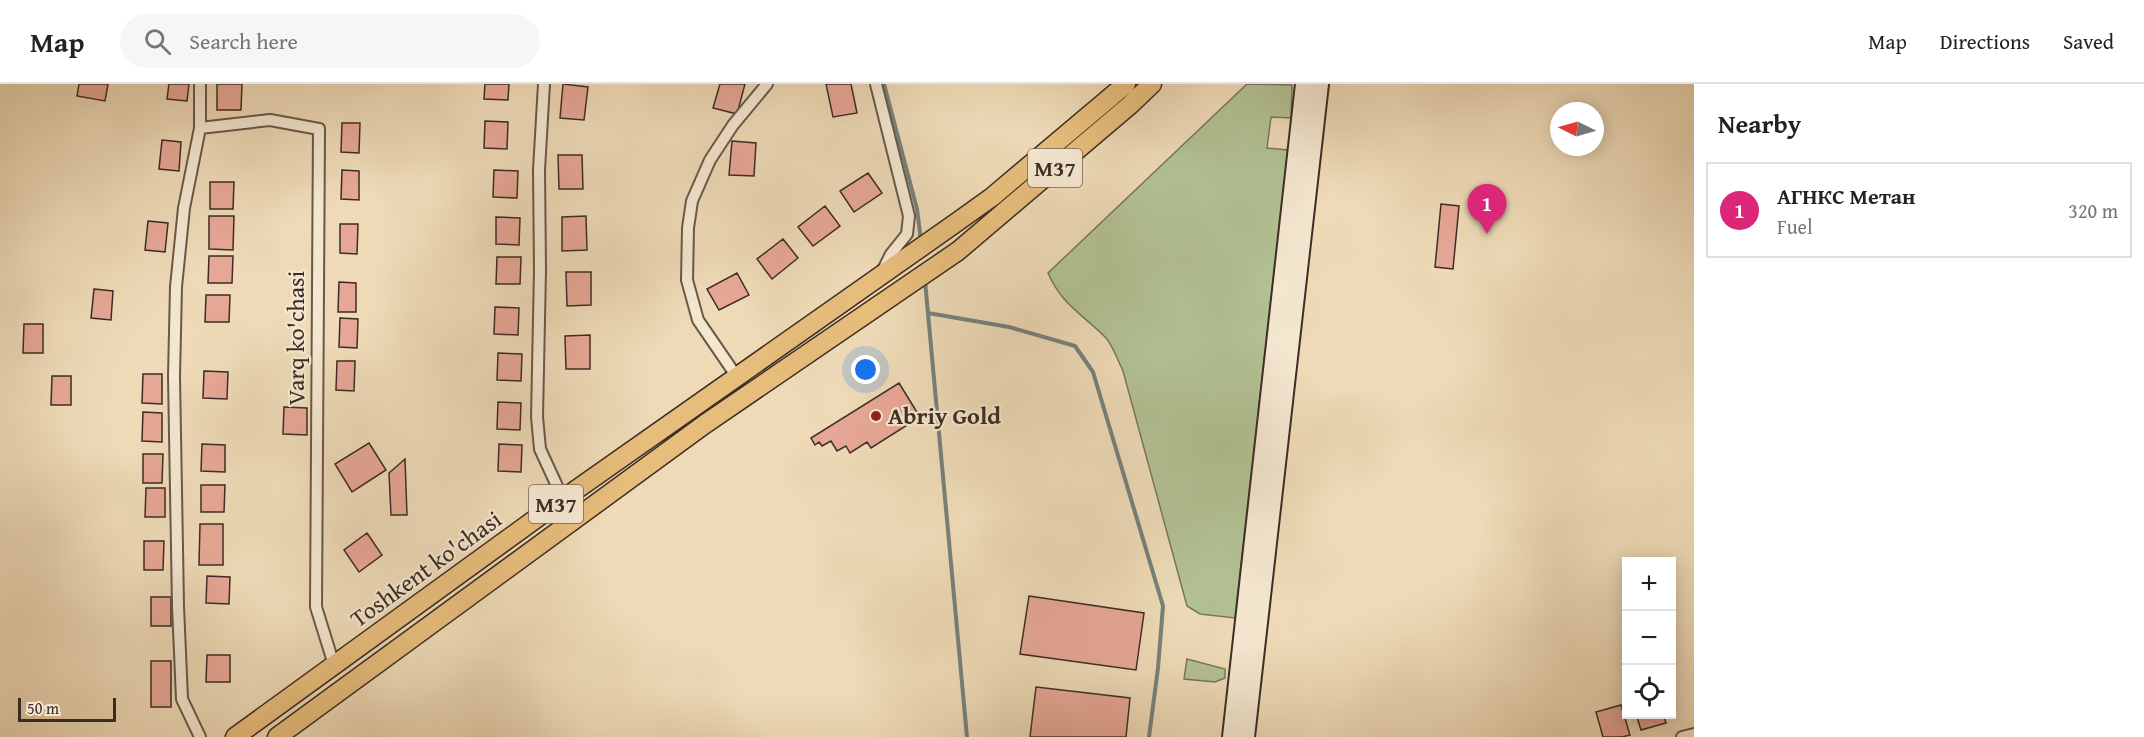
<!DOCTYPE html>
<meta charset="utf-8">
<style>
:root{--surface:#fff;--page:#f6f6f6;--text:#222;--muted:#767676;--line:#e0e0e0;--accent:#db2777}
body{margin:0;font-family:"Gentium Book Plus",serif;background:var(--page);color:var(--text)}
.controls{position:absolute;right:18px;bottom:18px;display:grid;overflow:hidden;border-radius:0px;box-shadow:0 3px 15px #0003}
.controls button{width:54px;height:54px;display:grid;place-items:center;padding:0;border:0;border-bottom:2px solid var(--line);background:var(--surface);color:var(--text);font:30px sans-serif}
.compass{position:absolute;left:1550px;top:18px;width:54px;height:54px;border-radius:50%;background:var(--surface);box-shadow:0 3px 15px #0003;rotate:275deg}
.scale{position:absolute;left:18px;bottom:15px;width:98px;box-sizing:border-box;padding-left:6px;border:3px solid #3d2c25;border-top:0;font-size:16px;line-height:21px;white-space:nowrap;color:#3d2c25;-webkit-text-stroke:4px #f4e7d0;paint-order:stroke}
.you{position:absolute;left:866px;top:286px;width:21px;height:21px;margin:-15px;border:4px solid #fff;border-radius:50%;background:#1a73e8;box-shadow:0 0 0 9px #1a73e833}
.badge{display:grid;place-items:center;width:39px;height:39px;border-radius:50%;background:var(--accent);color:#fff;font-size:20px;font-weight:700}
.pin{position:absolute;translate:-50% -50px;filter:drop-shadow(0 2px 3px #0008)}
.pin::after{content:'';position:absolute;top:32px;width:21px;height:18px;background:inherit;clip-path:polygon(0 0,100% 0,50% 100%)}
.list{margin:0;padding:0;list-style:none}
h2{display:flex;justify-content:space-between;align-items:center;height:78px;margin:0;padding:0 24px;font-size:26px}
h2 small{font-size:20px;font-weight:400;color:var(--muted)}
.list li{display:grid;grid-template-columns:39px 1fr auto;gap:18px;align-items:center;box-sizing:border-box;height:96px;margin:0 12px 12px;padding:0 12px;border:2px solid var(--line);border-radius:0px}
.list b{display:block;font-size:22px;white-space:nowrap}
.list p{margin:0;font-size:20px;white-space:nowrap;color:var(--muted)}
.list em{font-size:20px;font-style:normal;color:var(--muted)}
.icon{flex:none;width:33px;height:33px;fill:none;stroke:currentColor;stroke-width:2;stroke-linecap:round;stroke-linejoin:round}
.map{position:relative;flex:none;width:1694px;height:653px;overflow:hidden}
header{display:flex;align-items:center;gap:36px;box-sizing:border-box;height:84px;padding:0 30px;background:var(--surface);border-bottom:2px solid var(--line)}
header strong{font-size:28px}
nav{display:flex;gap:33px;margin-inline-start:auto;font-size:21px}
.search{width:420px;height:54px;background:var(--page);display:flex;align-items:center;gap:15px;box-sizing:border-box;padding:0 21px;border-radius:33px;color:var(--muted);font-size:22px}
main{display:flex}
aside{flex:1;background:var(--surface)}
.map>svg:first-child{display:block}
.green{fill:#b2c193;stroke:#78765c;stroke-width:1.5}
.lines{fill:none;stroke-linecap:round;stroke-linejoin:round}
.stream{stroke:#76817c;stroke-width:4}
.building{fill:#e7a796;stroke:#3d2c25;stroke-width:1.5}
.minor-casing{stroke:#69584a;stroke-width:14}
.secondary-casing{stroke:#3d2c25;stroke-width:20}
.trunk-casing{stroke:#3d2c25;stroke-width:21}
.minor{stroke:#f4e7d0;stroke-width:10}
.secondary{stroke:#f4e7d0;stroke-width:16}
.trunk{stroke:#e7bd7c;stroke-width:18}
.poi-dot{fill:#8f2418;stroke:#f4e7d0;stroke-width:2}
.labels{text-anchor:middle;stroke-width:4.5;stroke-linejoin:round;paint-order:stroke}
.shield{fill:#f4e7d0;stroke:#746458;stroke-width:1.5}
.shield-label{font-size:22px;font-weight:bold;fill:#3d2c25}
.street-label{font-size:24px;fill:#3d2c25;stroke:#f4e7d0}
.poi-label{font-size:24px;font-weight:bold;fill:#3d2c25;stroke:#f4e7d0;text-anchor:start}
</style>
<header>
<strong>Map</strong>
<div class="search"><svg class="icon" aria-label="search" viewBox="0 0 24 24"><circle cx="10" cy="10" r="6"/><path d="M15 15l6 6"/></svg>Search here</div>
<nav><a>Map</a><a>Directions</a><a>Saved</a></nav>
</header>
<main>
<div class="map">
<svg width="1694" height="653" viewBox="0 0 1694 653">
<rect width="100%" height="100%" fill="#eedab7"/>
<filter id="stains"><feTurbulence type="fractalNoise" baseFrequency=".00333" numOctaves="4"/><feColorMatrix values="0 0 0 0 .2 0 0 0 0 .09 0 0 0 0 .02 0 0 0 .5 -.17"/></filter>
<radialGradient id="worn" r=".72"><stop offset=".6" stop-color="#630" stop-opacity="0"/><stop offset="1" stop-color="#630" stop-opacity=".3"/></radialGradient>
<path class="green" d="M1247,0l45,1 -1,33 -20,-1 -4,31 21,2 -53,468 -35,-4 -13,-8 -64,-235c-5,-10 -10,-26 -18,-34 -23,-23 -43,-32 -57,-64z
M1187,575l38,10v9l-10,4 -31,-3z"/>
<g class="lines">
<path class="stream" d="M884,0l33,125 4,32
M925,197l42,456
M928,229l81,14 66,19 18,26 70,234 -5,62 -9,69"/>
</g>
<path class="building" d="M79,0h29l-3,17 -28,-5z
M169,0h20l-2,17 -20,-2z
M217,0h25l-1,26h-24z
M485,0h24l-1,16 -24,-1z
M563,0l25,3 -4,33 -24,-2z
M720,0h25l-8,30 -24,-6z
M826,0h25l6,29 -24,4z
M485,37l23,1 -1,27 -23,-1z
M342,39h18l-1,30 -18,-1z
M162,56l19,2 -2,29 -20,-2z
M732,57l24,2 -2,33 -25,-1z
M558,71h24l1,34h-24z
M342,86l17,1v29l-18,-1z
M494,86l24,1 -1,27 -24,-1z
M868,89l14,20 -28,19 -14,-21z
M210,98h24l-1,27h-23z
M1441,120l18,2 -6,63 -18,-2z
M825,122l15,20 -27,20 -15,-19z
M209,132h25l-1,34 -24,-1z
M586,132l1,34 -25,1v-34z
M496,133l24,1 -1,27 -23,-1z
M148,137l20,2 -3,29 -20,-2z
M340,140h18l-1,30 -17,-1z
M783,155l15,19 -26,21 -15,-20z
M209,172h24l-1,27h-24z
M497,173h24l-1,27h-24z
M566,188h25v33l-24,1z
M737,189l12,22 -30,15 -12,-21z
M339,198l17,1v29h-18z
M94,205l19,2 -2,29 -20,-2z
M206,211h24l-1,27h-24z
M495,223l24,1 -1,27 -24,-1z
M340,234l18,1 -1,29 -18,-1z
M24,240h19v29h-20z
M590,251v34h-24l-1,-33z
M498,269l24,1 -1,27 -24,-1z
M337,277h18l-1,30 -18,-1z
M204,287l24,1 -1,27 -24,-1z
M143,290h19v30l-20,-1z
M52,292h19v29h-20z
M899,299l21,34 -49,31 -4,-6 -17,11 -4,-7 -9,5 -6,-10 -9,5 -3,-4 -4,3 -4,-7z
M498,318l23,1 -1,27 -23,-1z
M284,323l23,1v27l-24,-1z
M143,328l19,1v29l-20,-1z
M369,359l17,27 -34,22 -17,-28z
M202,360l23,1v27l-24,-1z
M499,360l23,1 -1,27 -23,-1z
M143,370h20l-1,29h-19z
M405,375l2,56h-16l-2,-42z
M201,401h24l-1,27h-23z
M146,404h19v29h-20z
M200,440h23v41h-24z
M367,449l15,22 -23,17 -15,-22z
M144,457h20l-1,29h-19z
M207,492l23,1 -1,27 -23,-1z
M1029,512l115,17 -8,57 -116,-16z
M151,513h20v29h-20z
M207,571h23v27h-24z
M151,577h20v46h-20z
M1036,603l94,11 -4,39h-96z
M1621,621l9,30 -8,2h-19l-7,-25z
M1636,630h27l3,9 -25,7z"/>
<g class="lines">
<g class="minor-casing">
<path id="minor" d="M544,0l-5,86 1,100 -3,147 3,32 23,50
M876,0l33,132 -2,18 -16,20 -8,16
M200,44l70,-8 49,9 -3,478 18,58
M737,293l-39,-57 -11,-40 1,-52 4,-27 18,-41 23,-35 34,-41
M200,653l-18,-38 -4,-93 -4,-230 2,-89 8,-79 16,-80v-44
M1682,653l12,-3"/>
</g>
<g class="secondary-casing">
<path id="secondary" d="M1231,653l73,-653
M1246,653l74,-653"/>
</g>
<g class="trunk-casing">
<path id="trunk" d="M235,653l328,-238 394,-277 35,-25 134,-113
M277,653l428,-313 253,-173 172,-146 22,-21"/>
</g>
<use href="#minor" class="minor"/>
<use href="#secondary" class="secondary"/>
<use href="#trunk" class="trunk"/>
</g>
<circle class="poi-dot" cx="876" cy="332" r="6"/>
<g class="labels">
<g class="shield">
<rect x="1028" y="65" width="54" height="38" rx="4.5"/>
<rect x="529" y="401" width="54" height="38" rx="4.5"/>
</g>
<g class="shield-label">
<text x="1055" y="92">M37</text>
<text x="556" y="428">M37</text>
</g>
<g class="street-label">
<text transform="translate(296 254) rotate(-90)" y="8">Varq ko'chasi</text>
<text transform="translate(426 485) rotate(-36)" y="8">Toshkent ko'chasi</text>
</g>
<g class="poi-label">
<text x="888" y="340">Abriy Gold</text>
</g>
</g>
<rect width="100%" height="100%" filter="url(#stains)"/>
<rect width="100%" height="100%" fill="url(#worn)"/>
</svg>
<div class="controls">
<button>+</button>
<button>−</button>
<button><svg class="icon" aria-label="locate" viewBox="0 0 24 24"><circle cx="12" cy="12" r="6"/><path d="M12 2v4M12 18v4M2 12h4M18 12h4"/></svg></button>
</div>
<svg class="compass" viewBox="-18 -18 36 36"><path d="M0-13l5 13h-10z" fill="#e53935"/><path d="M0 13l5-13h-10z" fill="#767676"/></svg>
<div class="scale">50 m</div>
<div class="you"></div>
<div class="pin badge" style="left:1487px;top:150px">1</div>
</div>
<aside>
<h2>Nearby<small></small></h2>
<ul class="list">
<li><span class="badge">1</span><div><b>АГНКС Метан</b><p>Fuel</p></div><em>320 m</em></li>
</ul>
</aside>
</main>
